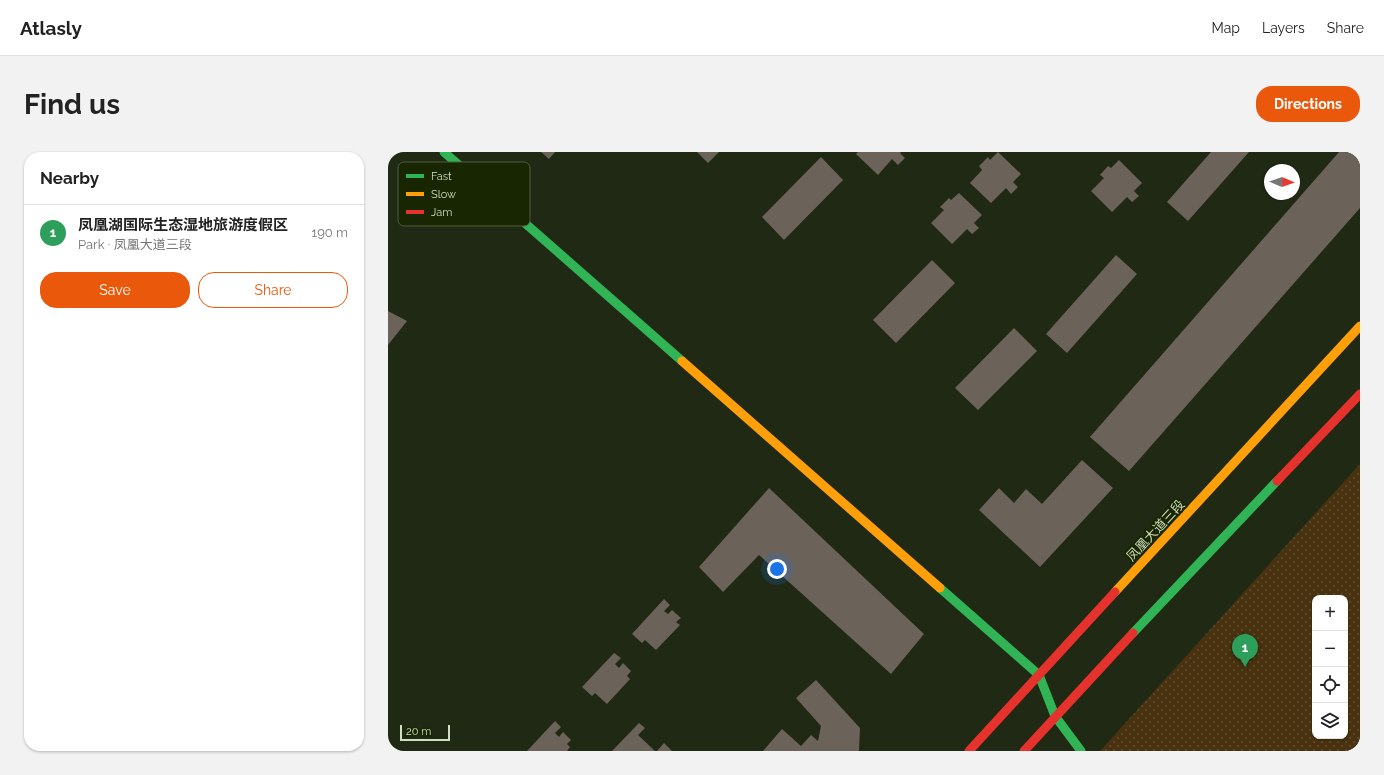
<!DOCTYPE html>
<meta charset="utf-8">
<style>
:root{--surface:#fff;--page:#f2f2f2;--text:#222;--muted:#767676;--line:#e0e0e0;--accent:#ea580c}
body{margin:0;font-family:Raleway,"Noto Sans SC",sans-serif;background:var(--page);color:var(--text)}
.controls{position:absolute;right:12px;bottom:12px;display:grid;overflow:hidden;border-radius:8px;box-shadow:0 1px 3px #0004}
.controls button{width:36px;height:36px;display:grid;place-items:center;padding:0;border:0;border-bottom:1px solid var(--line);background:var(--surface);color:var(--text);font:20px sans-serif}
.compass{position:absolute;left:876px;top:12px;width:36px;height:36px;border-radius:50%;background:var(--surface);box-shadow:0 1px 3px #0004;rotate:92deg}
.scale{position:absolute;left:12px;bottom:10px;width:50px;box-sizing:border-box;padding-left:4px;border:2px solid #d0dec2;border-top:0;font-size:11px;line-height:14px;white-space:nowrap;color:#d0dec2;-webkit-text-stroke:3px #182701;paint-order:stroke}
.you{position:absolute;left:389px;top:417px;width:14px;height:14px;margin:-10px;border:3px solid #fff;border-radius:50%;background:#1a73e8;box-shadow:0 0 0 6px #1a73e833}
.badge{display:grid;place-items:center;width:26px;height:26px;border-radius:50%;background:var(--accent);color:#fff;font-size:13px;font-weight:700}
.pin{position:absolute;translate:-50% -33px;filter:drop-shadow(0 1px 2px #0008)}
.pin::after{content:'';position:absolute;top:21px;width:14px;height:12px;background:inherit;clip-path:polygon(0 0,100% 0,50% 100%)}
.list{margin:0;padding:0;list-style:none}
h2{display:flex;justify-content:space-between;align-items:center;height:52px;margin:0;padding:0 16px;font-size:17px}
h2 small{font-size:13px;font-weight:400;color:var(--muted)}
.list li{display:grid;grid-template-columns:26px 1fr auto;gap:12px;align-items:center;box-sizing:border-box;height:56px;padding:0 16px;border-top:1px solid var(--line)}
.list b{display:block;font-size:15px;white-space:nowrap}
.list p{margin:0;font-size:13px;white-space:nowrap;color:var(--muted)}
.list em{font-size:13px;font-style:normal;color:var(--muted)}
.actions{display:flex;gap:8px;padding:12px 16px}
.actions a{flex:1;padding:9px 0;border:1px solid var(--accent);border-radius:16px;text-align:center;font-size:14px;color:var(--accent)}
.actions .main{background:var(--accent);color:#fff}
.icon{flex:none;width:22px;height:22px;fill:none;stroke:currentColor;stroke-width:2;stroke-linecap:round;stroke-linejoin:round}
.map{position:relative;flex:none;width:972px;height:599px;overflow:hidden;border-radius:16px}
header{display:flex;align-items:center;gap:24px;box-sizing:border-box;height:56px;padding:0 20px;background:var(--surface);border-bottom:1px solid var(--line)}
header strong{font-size:19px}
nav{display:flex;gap:22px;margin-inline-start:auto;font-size:14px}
.intro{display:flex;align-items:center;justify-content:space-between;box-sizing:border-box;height:96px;padding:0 24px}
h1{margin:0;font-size:28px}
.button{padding:10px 18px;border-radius:16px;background:var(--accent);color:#fff;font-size:14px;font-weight:700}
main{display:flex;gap:24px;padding:0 24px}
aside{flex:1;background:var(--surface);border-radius:16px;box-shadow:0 1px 3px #0004}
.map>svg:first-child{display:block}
.park{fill:url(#park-dots);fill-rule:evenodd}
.building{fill:#6b625a}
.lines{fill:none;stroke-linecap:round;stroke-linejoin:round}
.fast{stroke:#30b455;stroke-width:9}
.slow{stroke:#ff9f0a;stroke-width:9}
.jam{stroke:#e5322d;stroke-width:9}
.labels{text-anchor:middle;stroke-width:4;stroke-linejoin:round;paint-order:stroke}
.street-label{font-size:13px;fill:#d0dec2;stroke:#182701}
.key{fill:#182701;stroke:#4f5e3b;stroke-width:1}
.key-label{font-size:11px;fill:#d0dec2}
</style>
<header>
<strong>Atlasly</strong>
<nav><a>Map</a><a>Layers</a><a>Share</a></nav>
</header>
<div class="intro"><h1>Find us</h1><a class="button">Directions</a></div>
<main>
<aside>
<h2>Nearby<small></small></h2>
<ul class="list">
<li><span class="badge" style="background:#2e9e5b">1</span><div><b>凤凰湖国际生态湿地旅游度假区</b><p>Park · 凤凰大道三段</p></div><em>190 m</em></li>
</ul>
<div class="actions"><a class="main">Save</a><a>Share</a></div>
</aside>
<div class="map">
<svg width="972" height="599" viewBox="0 0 972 599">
<defs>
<pattern id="park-dots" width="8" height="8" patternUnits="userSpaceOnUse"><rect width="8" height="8" fill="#49320f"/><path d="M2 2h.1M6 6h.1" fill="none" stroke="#624f30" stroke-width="1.8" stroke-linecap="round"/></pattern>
</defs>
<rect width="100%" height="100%" fill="#202913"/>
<path class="park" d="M972,312v287h-260zM927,446h30v138h-30z"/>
<path class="building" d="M153,0h14l-6,7z
M309,0h22l-11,11z
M470,0h43l-1,1 5,5 -7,7 -6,-6 -14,16 -22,-21z
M610,0l23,22 -8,8 5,5 -7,7 -5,-6 -15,15 -21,-20 12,-13 -3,-4 9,-9 2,3z
M823,0h38l-61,69 -21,-19z
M951,0h21v56l-231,263 -39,-34z
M433,5l22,23 -59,60 -22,-23z
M731,8l23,23 -8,8 5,5 -7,6 -5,-5 -15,15 -21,-21 13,-13 -4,-3 8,-9 3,2z
M571,41l23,22 -8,8 5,5 -7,6 -5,-5 -15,15 -21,-21 13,-13 -4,-3 9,-9 2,2z
M728,103l21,19 -70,79 -21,-19z
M544,108l23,23 -59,60 -23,-23z
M0,159l19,10 -19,24z
M626,176l23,23 -59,59 -23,-22z
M694,308l31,28 -73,79 -61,-57 20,-22 15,15 12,-14 16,15z
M381,336l155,146 -33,40 -132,-119 -36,37 -24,-25z
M276,447l6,6 -6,6 4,3 4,-4 9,8 -5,4 4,3 -24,25 -11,-10 -3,3 -10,-9z
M226,501l7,5 -6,6 4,4 4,-5 8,8 -4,5 3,3 -23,25 -12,-11 -3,3 -10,-9z
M428,528l44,48 -1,23h-96l19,-22 19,17 10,-11 7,6 3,-15 -25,-28z
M167,569l6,6 -6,6 4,4 4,-5 8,8 -4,4 3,3 -3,4h-40z
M251,571l6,5 -7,7 17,16h-43z
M276,591l8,8h-15z"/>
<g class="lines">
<path class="fast" d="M56,0l238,209
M552,436l99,87 16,41 26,35
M745,481l144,-152"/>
<path class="slow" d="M294,209l258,227
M727,440l245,-266"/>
<path class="jam" d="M889,329l83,-87
M581,599l146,-159
M636,599l109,-118"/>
</g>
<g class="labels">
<g class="street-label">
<text transform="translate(767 378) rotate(-47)" y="5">凤凰大道三段</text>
</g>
</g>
<rect x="10" y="10" width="132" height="64" rx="6" class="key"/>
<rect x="18" y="22" width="18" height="4" fill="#30b455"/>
<rect x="18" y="40" width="18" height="4" fill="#ff9f0a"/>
<rect x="18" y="58" width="18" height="4" fill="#e5322d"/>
<g class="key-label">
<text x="43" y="28">Fast</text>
<text x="43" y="46">Slow</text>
<text x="43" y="64">Jam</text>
</g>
</svg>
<div class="controls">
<button>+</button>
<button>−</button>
<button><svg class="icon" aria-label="locate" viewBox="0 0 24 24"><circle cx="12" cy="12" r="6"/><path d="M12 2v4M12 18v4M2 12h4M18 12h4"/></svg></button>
<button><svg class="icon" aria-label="layers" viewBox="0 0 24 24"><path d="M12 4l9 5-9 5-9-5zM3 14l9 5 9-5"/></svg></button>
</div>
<svg class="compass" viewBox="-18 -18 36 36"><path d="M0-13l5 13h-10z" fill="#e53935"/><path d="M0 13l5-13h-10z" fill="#767676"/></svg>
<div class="scale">20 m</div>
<div class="you"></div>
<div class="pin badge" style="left:857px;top:515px;background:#2e9e5b">1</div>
</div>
</main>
